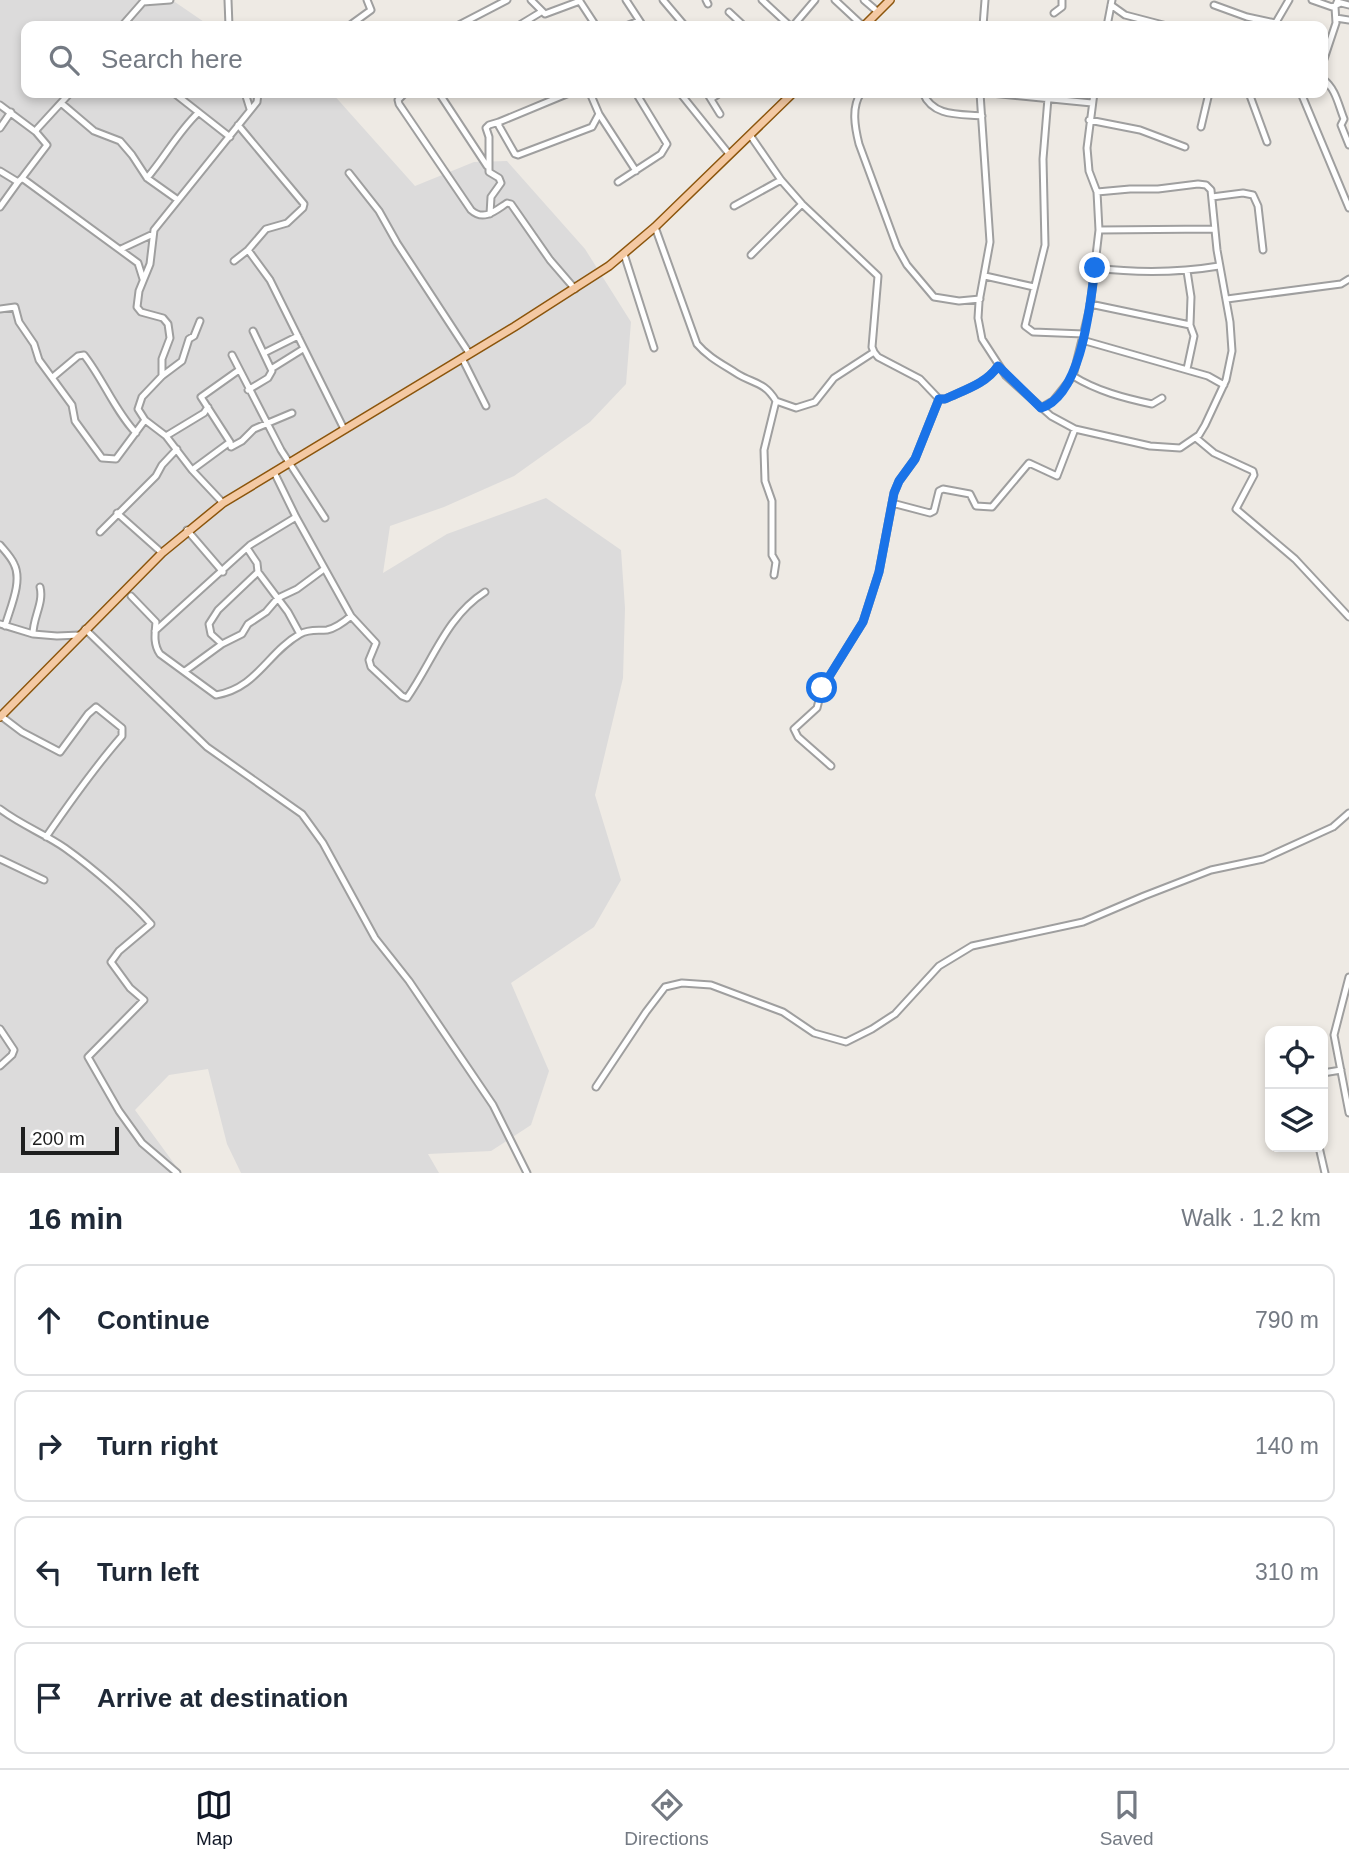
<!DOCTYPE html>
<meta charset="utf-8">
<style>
:root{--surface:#fff;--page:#f6f6f7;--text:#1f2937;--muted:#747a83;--line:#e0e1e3;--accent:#111827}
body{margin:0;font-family:Arial,sans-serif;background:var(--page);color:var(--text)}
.controls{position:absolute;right:21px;bottom:21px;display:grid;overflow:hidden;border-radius:14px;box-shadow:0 4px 10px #0003}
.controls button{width:63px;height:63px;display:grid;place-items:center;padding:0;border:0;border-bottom:2px solid var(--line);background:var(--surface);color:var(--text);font:35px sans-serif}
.scale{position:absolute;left:21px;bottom:18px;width:98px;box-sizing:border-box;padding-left:7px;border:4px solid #1e1e1e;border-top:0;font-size:19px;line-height:24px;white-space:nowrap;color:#1e1e1e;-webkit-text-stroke:5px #fff;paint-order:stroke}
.stop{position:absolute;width:21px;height:21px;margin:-16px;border:5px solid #1a73e8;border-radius:50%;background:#fff}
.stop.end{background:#1a73e8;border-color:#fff;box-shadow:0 2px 7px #0008}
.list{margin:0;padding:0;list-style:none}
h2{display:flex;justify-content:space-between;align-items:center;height:91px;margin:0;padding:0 28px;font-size:30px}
h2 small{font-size:23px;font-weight:400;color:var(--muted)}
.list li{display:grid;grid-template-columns:46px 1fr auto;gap:21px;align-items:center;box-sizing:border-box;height:112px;margin:0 14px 14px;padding:0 14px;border:2px solid var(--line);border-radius:14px}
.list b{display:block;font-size:26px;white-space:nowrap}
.list em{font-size:23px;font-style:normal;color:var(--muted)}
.icon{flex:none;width:38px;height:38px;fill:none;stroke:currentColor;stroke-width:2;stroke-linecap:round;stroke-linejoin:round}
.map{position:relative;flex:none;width:1349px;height:1173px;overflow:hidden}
.search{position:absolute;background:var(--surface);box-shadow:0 4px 10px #0003;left:21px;right:21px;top:21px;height:77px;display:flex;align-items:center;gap:18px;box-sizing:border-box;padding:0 24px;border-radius:14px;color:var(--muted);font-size:26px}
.sheet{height:595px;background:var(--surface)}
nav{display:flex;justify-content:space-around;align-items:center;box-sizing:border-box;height:98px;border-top:2px solid var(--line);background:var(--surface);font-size:19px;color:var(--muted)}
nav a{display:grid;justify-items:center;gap:4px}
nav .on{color:var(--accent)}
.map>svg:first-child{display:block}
.residential{fill:#dcdbdb}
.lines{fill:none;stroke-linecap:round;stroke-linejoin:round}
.minor-casing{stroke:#9f9f9f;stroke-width:9}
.major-casing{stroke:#8b550c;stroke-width:10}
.minor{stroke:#fff;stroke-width:5}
.major{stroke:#f4c9a3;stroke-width:7}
.route{stroke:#1a73e8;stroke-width:9}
</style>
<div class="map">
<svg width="1349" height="1173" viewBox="0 0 1349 1173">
<rect width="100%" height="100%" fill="#eeeae4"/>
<path class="residential" d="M0,0h172l38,26h-184v67h306l83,93 59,-24 33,-1 78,88 46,73 -5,62 -36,38 -76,54 -70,31 -54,19 -7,47 64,-39 99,-36 75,52 4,58 -2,70 -28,117 26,85 -27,47 -83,56 38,88 -18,54 -40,26 -63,3 11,19h-198l-14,-29 -19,-75 -39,6 -34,35 46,63h-181z"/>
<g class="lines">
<g class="minor-casing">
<path id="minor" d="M228,0l1,26
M531,0l14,14 35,-13
M579,0l17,26
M626,0l17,26
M663,0l22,26
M706,0l2,4
M762,0l28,26
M835,0l28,26
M864,0l14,12
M1312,0l20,7 9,-4 8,2
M1111,5l14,10 42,11
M1214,5l33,12 28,6
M729,12l15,14
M1054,13l8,-6v-7
M1336,18l13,2
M1275,24l14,-24
M122,26l21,-24 27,-2
M349,26l22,-16 -4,-10
M457,26l50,-26
M518,26l23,-14
M626,26l13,-5
M793,26l22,-26
M983,26l2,-26
M1107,26l5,-26
M1324,59l12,-36 -1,-16 3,-7
M1323,79c13,10 15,25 21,40l-3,6 8,20
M174,93l56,44
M245,93l5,16
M405,93l-7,7 1,4 72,106c13,12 25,0 36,-7l4,1 39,56 25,29
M439,93l48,73
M569,93l-70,29v4l16,28 3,1 74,-28 7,-13 -9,-21
M680,93l49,61
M707,93l13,21
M861,93c-10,14 -6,35 -2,51l38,103 10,18 27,32 25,4 21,-2
M923,93c10,24 36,21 59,23
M980,93l10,149 -11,60 -1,16 4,21 24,37 45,40 24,13 75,17 30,2 19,-13 6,-10 21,-45 6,-29 -2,-29 -13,-72 -6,-60 -5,-5 -8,-1 -40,5h-28l-33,3
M991,93l101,10
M1249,93l18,49
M1301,93l48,115
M1048,98l-5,61 2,86 -20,81 8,6 51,2
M711,99l9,-6
M61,103l33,28 26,10 12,14 15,23 31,22
M0,105l36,27
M599,114l37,57
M1089,120l51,10 45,17
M1201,127l8,-34
M0,128l11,-16
M750,135l31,45 21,24 76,72 -6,71 2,5 4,5 42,22 19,20h6c19,-9 41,-15 53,-33
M0,171l18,11 4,-4 25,-33 -11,-13 1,-3 33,-36
M349,173l30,38 18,32 72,110
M22,178l116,85 5,16
M147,178c18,-21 31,-46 51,-65
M618,182l43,-28 6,-10 -31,-51
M1212,197l31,-4 10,2 5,11 5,44
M734,206l47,-26
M0,207l18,-25
M490,214l1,-17 10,-14 -2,-5 -10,-6v-35l-3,-9 3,-3 10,-3
M655,227l42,117c11,13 25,20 39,29 17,11 28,8 40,28l-12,49 1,31 7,20v54l4,7 -2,13
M1099,230l115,-1
M121,249l32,-15
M248,250l22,30 74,149
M624,254l30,94
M751,255l51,-51
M234,261l14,-11 18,-21 21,-6 16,-15 1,-4 -66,-79
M1095,268c42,5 82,5 124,-2
M1187,271l4,26 -1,28
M985,276l49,11
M1227,299l114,-15 8,-5
M1090,304l100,21 4,11 -7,33
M0,309l15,-2 4,15 15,22 5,16 33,45 3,16 27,37 14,1 29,-39
M200,321l-6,15 -5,3 -7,22 -20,15 -20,21 -4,12 7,11 21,16 26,34 31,33
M1082,340l126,36 16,9
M264,353l34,-17
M232,355l49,95 44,68
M462,358l24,48
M271,369l32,-20
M162,376v-17l8,-21 -2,-14 -5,-6 -22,-6 -4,-5 2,-16 11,-27 4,-34 103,-128 1,-9
M1073,376c24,15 51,22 79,28l10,-6
M53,377l25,-21 6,-1c19,24 31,56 52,78
M248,390l20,-12 4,-7 -19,-40
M776,401l20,7 19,-6 19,-24 40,-26
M1041,408l12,-7 20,-25 17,-69 9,-77 -2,-38 -8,-21 -2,-23 7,-55
M166,436l38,-23 4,-6
M1196,438l18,15 39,18 1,4 -18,34 59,50 54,58
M230,442l-29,-45 38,-27
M192,470l38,-28 1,5 11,-6 12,-12 38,-16
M274,472l22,45 55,99 25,27 -7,17 2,7 31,29 5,2c26,-37 39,-81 78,-106
M892,503l38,10 4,-2 5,-20 4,-2 27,5 6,12 16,1 37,-44 28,13 18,-47
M117,513l45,40
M187,530l36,42
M100,532l56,-56 6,-11 15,-16
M0,545c5,6 11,12 14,19 9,17 -4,44 -9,62
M258,572l30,40 12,22
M131,596l25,26c-1,11 -3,22 4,32l56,41c41,-7 51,-42 84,-61 9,-5 18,-3 27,-4 9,-2 17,-8 24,-14
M0,624l33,10 24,2 23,-1
M85,629l122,118 95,67 21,29 52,95 34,43 84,124 34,68
M155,631l95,-86 46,-28
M33,634c0,-17 11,-31 7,-47
M222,644l-11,-10 -2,-10 9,-14 40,-38 -1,-9 -10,-15
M185,671l37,-27 20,-10 6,-10 18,-12 12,-14 19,-9 27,-20
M1,716l21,16 38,20 28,-38 8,-7 26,21v8c-28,32 -52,66 -76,101
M831,766l-33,-29 -4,-8 23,-21 5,-20 41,-66 16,-50 15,-79 5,-12 16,-22 24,-60
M0,809c21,16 45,25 65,39 28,20 64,51 86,76l-32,27 -8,11 19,26 14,12 -56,57 31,54 23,32 35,30
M0,859l44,21
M1349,977l-15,58 15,78
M0,1029l14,21 -2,5 -12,11
M1323,1073l18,-3
M596,1087l50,-75 19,-25 17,-4 29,2 72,27 31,21 32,9 26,-13 23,-15 44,-48 33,-20 111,-24 61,-26 67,-26 52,-11 70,-32 16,-14
M1319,1147l6,26"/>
</g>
<g class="major-casing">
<path id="major" d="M864,26l26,-26
M0,717l162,-164 61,-50 291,-176 95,-61 46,-39 138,-134"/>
</g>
<use href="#minor" class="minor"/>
<use href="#major" class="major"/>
</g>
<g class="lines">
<path class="route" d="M822,688l41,-66 16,-50 15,-79 5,-12 16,-22 24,-60h6c19,-9 41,-15 53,-33l43,42c41,-13 49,-103 54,-140"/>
</g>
</svg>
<div class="controls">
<button><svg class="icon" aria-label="locate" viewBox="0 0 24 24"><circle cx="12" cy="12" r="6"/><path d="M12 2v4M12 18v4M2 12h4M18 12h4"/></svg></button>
<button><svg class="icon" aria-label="layers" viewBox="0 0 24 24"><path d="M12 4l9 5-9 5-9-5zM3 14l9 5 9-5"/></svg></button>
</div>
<div class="scale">200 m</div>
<div class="stop" style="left:822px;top:688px"></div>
<div class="stop end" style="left:1095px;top:268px"></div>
<div class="search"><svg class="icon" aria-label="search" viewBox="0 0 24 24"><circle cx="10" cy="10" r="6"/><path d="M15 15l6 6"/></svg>Search here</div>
</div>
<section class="sheet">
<h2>16 min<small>Walk · 1.2 km</small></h2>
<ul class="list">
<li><svg class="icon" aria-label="ahead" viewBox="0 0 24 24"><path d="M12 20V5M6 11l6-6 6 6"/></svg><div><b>Continue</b></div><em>790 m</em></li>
<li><svg class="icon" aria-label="right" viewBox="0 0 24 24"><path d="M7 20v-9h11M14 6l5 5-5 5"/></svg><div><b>Turn right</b></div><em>140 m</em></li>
<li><svg class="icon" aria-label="left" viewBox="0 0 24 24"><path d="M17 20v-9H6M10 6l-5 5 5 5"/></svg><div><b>Turn left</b></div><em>310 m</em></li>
<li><svg class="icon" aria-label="arrive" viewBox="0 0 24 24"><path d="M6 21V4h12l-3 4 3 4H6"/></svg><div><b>Arrive at destination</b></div></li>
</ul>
</section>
<nav>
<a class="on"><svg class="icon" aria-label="map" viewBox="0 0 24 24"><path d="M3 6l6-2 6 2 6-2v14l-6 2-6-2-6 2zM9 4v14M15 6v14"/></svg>Map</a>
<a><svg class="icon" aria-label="directions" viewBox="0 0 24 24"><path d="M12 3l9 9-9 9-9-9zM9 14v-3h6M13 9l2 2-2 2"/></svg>Directions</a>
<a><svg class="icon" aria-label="saved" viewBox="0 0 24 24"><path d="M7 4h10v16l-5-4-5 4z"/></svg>Saved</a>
</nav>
